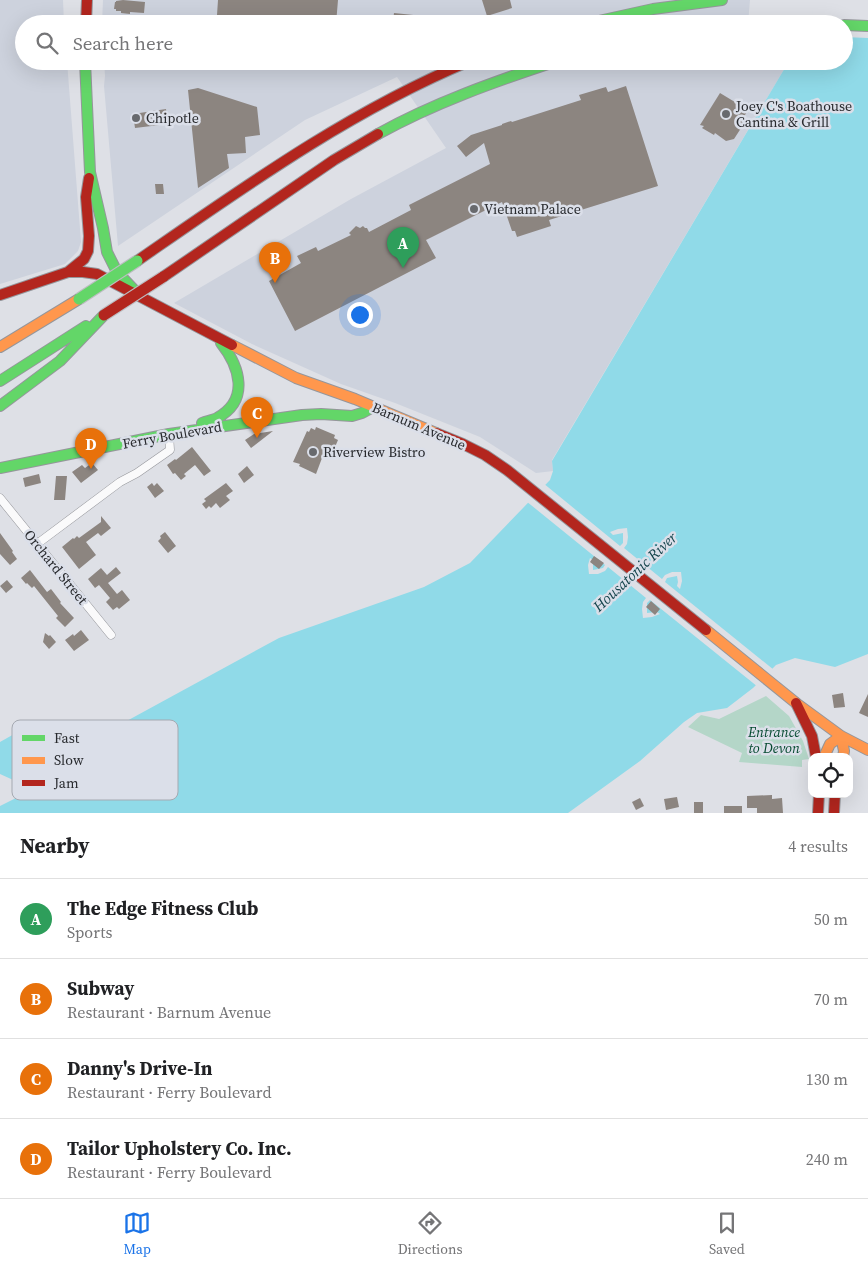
<!DOCTYPE html>
<meta charset="utf-8">
<style>
:root{--surface:#fff;--page:#f6f6f6;--text:#202124;--muted:#757577;--line:#e0e0e0;--accent:#1a73e8}
body{margin:0;font-family:"Source Serif 4",serif;background:var(--page);color:var(--text)}
.controls{position:absolute;right:15px;bottom:15px;display:grid;overflow:hidden;border-radius:10px;box-shadow:0 5px 20px #0002}
.controls button{width:45px;height:45px;display:grid;place-items:center;padding:0;border:0;border-bottom:1px solid var(--line);background:var(--surface);color:var(--text);font:25px sans-serif}
.you{position:absolute;left:359px;top:314px;width:18px;height:18px;margin:-12px;border:4px solid #fff;border-radius:50%;background:#1a73e8;box-shadow:0 0 0 8px #1a73e833}
.badge{display:grid;place-items:center;width:32px;height:32px;border-radius:50%;background:var(--accent);color:#fff;font-size:16px;font-weight:700}
.pin{position:absolute;translate:-50% -41px;filter:drop-shadow(0 1px 2px #0008)}
.pin::after{content:'';position:absolute;top:26px;width:18px;height:15px;background:inherit;clip-path:polygon(0 0,100% 0,50% 100%)}
.list{margin:0;padding:0;list-style:none}
h2{display:flex;justify-content:space-between;align-items:center;height:65px;margin:0;padding:0 20px;font-size:21px}
h2 small{font-size:16px;font-weight:400;color:var(--muted)}
.list li{display:grid;grid-template-columns:32px 1fr auto;gap:15px;align-items:center;box-sizing:border-box;height:80px;padding:0 20px;border-top:1px solid var(--line)}
.list b{display:block;font-size:19px;white-space:nowrap}
.list p{margin:0;font-size:16px;white-space:nowrap;color:var(--muted)}
.list em{font-size:16px;font-style:normal;color:var(--muted)}
.icon{flex:none;width:28px;height:28px;fill:none;stroke:currentColor;stroke-width:2;stroke-linecap:round;stroke-linejoin:round}
.map{position:relative;flex:none;width:868px;height:813px;overflow:hidden}
.search{position:absolute;background:var(--surface);box-shadow:0 5px 20px #0002;left:15px;right:15px;top:15px;height:55px;display:flex;align-items:center;gap:12px;box-sizing:border-box;padding:0 18px;border-radius:28px;color:var(--muted);font-size:19px}
.sheet{height:385px;background:var(--surface)}
nav{display:flex;justify-content:space-around;align-items:center;box-sizing:border-box;height:70px;border-top:1px solid var(--line);background:var(--surface);font-size:14px;color:var(--muted)}
nav a{display:grid;justify-items:center;gap:2px}
nav .on{color:var(--accent)}
.map>svg:first-child{display:block}
.built{fill:#cdd2dd}
.green{fill:#b4d6c8}
.water{fill:#90dae8}
.pier{fill:#dee0e6}
.building{fill:#8c8580}
.lines{fill:none;stroke-linecap:round;stroke-linejoin:round}
.street-casing{stroke:#95969b;stroke-width:9}
.fast-casing{stroke:#95969b;stroke-width:12}
.slow-casing{stroke:#95969b;stroke-width:12}
.jam-casing{stroke:#95969b;stroke-width:12}
.street{stroke:#fafafb;stroke-width:8}
.fast{stroke:#63d668;stroke-width:10}
.slow{stroke:#ff974d;stroke-width:10}
.jam{stroke:#b3261e;stroke-width:10}
.fast-bridge-casing{stroke:#bcbdc1;stroke-width:13;stroke-linecap:butt}
.jam-bridge-casing{stroke:#bcbdc1;stroke-width:13;stroke-linecap:butt}
.fast-bridge{stroke:#63d668;stroke-width:11}
.jam-bridge{stroke:#b3261e;stroke-width:11}
.poi-dot{fill:#686a6e;stroke:#dbdfe9;stroke-width:2}
.labels{text-anchor:middle;stroke-width:5;stroke-linejoin:round;paint-order:stroke}
.poi-label{font-size:14px;fill:#282a2e;stroke:#dbdfe9;text-anchor:start}
.street-label{font-size:14px;fill:#282a2e;stroke:#dbdfe9}
.park-label{font-size:14px;font-style:italic;fill:#04492f;stroke:#dbdfe9}
.water-label{font-size:15px;font-style:italic;fill:#12424a;stroke:#dbdfe9}
.key{fill:#dbdfe9;stroke:#a5a9b1;stroke-width:1}
.key-label{font-size:14px;fill:#282a2e}
</style>
<div class="map">
<svg width="868" height="813" viewBox="0 0 868 813">
<rect width="100%" height="100%" fill="#dee0e6"/>
<path class="built" d="M0,0h63l1,24h-40v37h43l14,181 -3,9 -13,13 -65,20z
M103,0h647l-2,24h-646z
M104,61h685l-237,399 1,11 -17,2 -56,-36 -85,-34 -54,-19 -89,-40 -78,-41 177,-104 95,-51 -49,-71 -92,43 -187,126 -14,-160 1,-10z"/>
<path class="green" d="M766,696l23,20 14,25 6,18 -7,1v7l-63,-5 3,-9 -54,-26 13,-12 18,4z"/>
<path class="water" d="M868,0v654l-33,13 -40,-9 -19,7 -23,23 -26,20 -30,5 -13,9 -44,39 -72,52h-568v-7l22,-11v-11l-22,-10v-32l39,-22 73,9 167,-91 145,-51 46,-24 80,-83 3,-9 -1,-10 237,-400h55v-37z"/>
<path class="pier" d="M816,0h52v38l-24,-1v-13h-35z
M543,483l77,63 3,-3v-10l-10,2 -3,-3 8,-3 9,-1 1,9 -1,7 -3,4 38,31 3,-4 7,-3h9l1,9 -2,8 -3,-3 1,-4 -1,-6 -10,2 -2,4 109,88 -16,17 -108,-87 -3,3v10l10,-1 3,2 -8,3 -9,1 -1,-9 1,-7 3,-4 -38,-31 -3,4 -7,3h-9l-1,-9 2,-7 3,2v10l10,-2 2,-3 -79,-64z"/>
<path class="building" d="M123,0l22,2 -1,11 -14,-1v2l-9,-1v-2h-5v-2h-2l1,-7h1v-1z
M218,0h120l-2,24h-27l-92,-9z
M482,0h28l2,8 -25,8z
M394,13l58,6 -1,5h-25l-33,-3z
M626,86l32,100 -109,34 2,6 -34,11 -2,-6h-3l-10,-29 -76,38 10,18 -141,73 -26,-50 32,-18 -4,-7 19,-9 2,4 33,-16 -2,-2 7,-7 4,2 3,-2 2,2h2l2,4 42,-22 -2,-5 81,-41 -6,-21 -18,14 -9,-11 14,-11 31,-10v-1l9,-3 1,1 69,-22 -2,-5 27,-8 2,5z
M198,88l59,19 3,28 -15,2 1,16 -19,1 2,14 -31,20 -10,-98z
M720,93l28,17 -6,10 3,2 -11,17 -8,2 -11,-8 -1,2 -12,-7 2,-2 -4,-1z
M166,109l2,15 -33,4 -2,-14z
M155,184h8l1,10h-8z
M316,427l19,8 -1,3 4,2 -3,7 -3,-1 -6,13 -4,-1 -6,16 -17,-8 1,-2 -7,-2 14,-31 2,1 2,-4 4,2z
M273,431l-22,17 -6,-8 9,-6z
M192,447l19,24 -7,5 -9,-11 -11,9 2,2 -5,4 -6,-7 -2,1 -6,-9 8,-6 1,1z
M92,463l6,7 -17,13 -9,-11 10,-7 3,3z
M247,466l7,9 -10,8 -6,-9z
M39,474l2,9 -16,4 -2,-9z
M56,476h11l-2,24h-11z
M152,483l2,3 3,-3 7,8 -9,7 -8,-11z
M226,483l7,8 -7,5 4,4 -10,8 -4,-5 -5,5 -2,-2 -3,3 -4,-5 4,-3 -2,-2z
M101,516l10,12 -10,8 -3,-3 -12,9 10,13 -17,14 -17,-22 11,-9 1,1 3,-3 2,2 22,-16z
M165,532l11,14 -8,7 -10,-12 3,-3 -1,-2z
M0,533l13,18 -1,1 5,7 -7,6 -10,-11z
M594,556l10,7 -5,6 -9,-7z
M116,567l5,6 -13,10 9,11 5,-4 8,10 -11,9 -2,-2 -4,3 -7,-8 4,-4 -11,-13 -4,3 -7,-9 13,-11 6,7z
M30,570l17,22 4,-3 10,13 -1,1 14,15 -9,9 -9,-9 2,-2 -24,-30 -2,2 -5,-5 -1,1 -5,-6z
M7,580l6,7 -7,6 -6,-7z
M651,601l9,8 -5,6 -9,-8z
M81,630l8,10 -15,11 -9,-11 8,-6 1,2z
M45,633l4,3 1,-1 6,7 -7,7 -6,-7z
M843,693l2,14 -11,1 -2,-13z
M868,694v23l-9,-4z
M772,795v4l10,-1 1,15h-26v-5h-10v-12z
M677,797l2,10 -13,3 -2,-11z
M640,798l4,8 -8,4 -4,-8z
M694,802h9v11h-9z
M724,806h18v7h-18z"/>
<g class="lines">
<g class="street-casing">
<path id="street" d="M0,498l111,137
M37,544l83,-62 17,-9 33,-23 -1,-16"/>
</g>
<g class="fast-casing">
<path id="fast" d="M585,24l68,-15 69,-9
M844,25l24,1
M85,61l5,111 13,56 4,24 10,20 20,21
M378,134c56,-31 118,-53 179,-73
M0,381l86,-55
M0,406l60,-45 44,-46
M202,423c5,-2 11,-3 15,-5 33,-18 23,-51 4,-75
M0,468l169,-34 133,-19 19,-1 31,2 10,-3 11,-6"/>
</g>
<g class="slow-casing">
<path id="slow" d="M232,345l64,33 59,21 81,34
M0,347l79,-48
M706,630l90,73 45,33 27,14
M824,757l6,-13 11,-8 3,15 -1,6"/>
</g>
<g class="jam-casing">
<path id="jam" d="M86,24l1,-24
M137,261c107,-74 213,-150 333,-200
M68,272l16,-13 4,-8 1,-15 -3,-39 3,-19
M163,277l171,-117 44,-26
M0,295l68,-23h15l14,2 135,71
M436,433l27,11 22,11 22,15 199,160
M796,703l16,33 4,21
M818,813l1,-19
M834,813l1,-19"/>
</g>
<use href="#street" class="street"/>
<use href="#fast" class="fast"/>
<use href="#slow" class="slow"/>
<use href="#jam" class="jam"/>
<g class="fast-bridge-casing">
<path id="fast-bridge" d="M79,299l58,-38"/>
</g>
<g class="jam-bridge-casing">
<path id="jam-bridge" d="M104,315l59,-38"/>
</g>
<use href="#fast-bridge" class="fast-bridge"/>
<use href="#jam-bridge" class="jam-bridge"/>
</g>
<g class="poi-dot">
<circle cx="726" cy="114" r="5"/>
<circle cx="136" cy="118" r="5"/>
<circle cx="474" cy="209" r="5"/>
<circle cx="313" cy="452" r="5"/>
</g>
<g class="labels">
<g class="poi-label">
<text x="736" y="111">Joey C's Boathouse<tspan x="736" dy="16">Cantina &amp; Grill</tspan></text>
<text x="146" y="123">Chipotle</text>
<text x="484" y="214">Vietnam Palace</text>
<text x="323" y="457">Riverview Bistro</text>
</g>
<g class="street-label">
<text transform="translate(419 426) rotate(23)" y="5">Barnum Avenue</text>
<text transform="translate(172 435) rotate(-10)" y="5">Ferry Boulevard</text>
<text transform="translate(56 567) rotate(51)" y="5">Orchard Street</text>
</g>
<g class="park-label">
<text x="774" y="737">Entrance<tspan x="774" dy="16">to Devon</tspan></text>
</g>
<g class="water-label">
<text transform="translate(635 572) rotate(-43)" y="5">Housatonic River</text>
</g>
</g>
<rect x="12" y="720" width="166" height="80" rx="8" class="key"/>
<rect x="22" y="735" width="23" height="6" fill="#63d668"/>
<rect x="22" y="757" width="23" height="7" fill="#ff974d"/>
<rect x="22" y="780" width="23" height="6" fill="#b3261e"/>
<g class="key-label">
<text x="54" y="743">Fast</text>
<text x="54" y="765">Slow</text>
<text x="54" y="788">Jam</text>
</g>
</svg>
<div class="controls">
<button><svg class="icon" aria-label="locate" viewBox="0 0 24 24"><circle cx="12" cy="12" r="6"/><path d="M12 2v4M12 18v4M2 12h4M18 12h4"/></svg></button>
</div>
<div class="you"></div>
<div class="pin badge" style="left:403px;top:268px;background:#2e9e5b">A</div>
<div class="pin badge" style="left:275px;top:283px;background:#e8710a">B</div>
<div class="pin badge" style="left:257px;top:438px;background:#e8710a">C</div>
<div class="pin badge" style="left:91px;top:469px;background:#e8710a">D</div>
<div class="search"><svg class="icon" aria-label="search" viewBox="0 0 24 24"><circle cx="10" cy="10" r="6"/><path d="M15 15l6 6"/></svg>Search here</div>
</div>
<section class="sheet">
<h2>Nearby<small>4 results</small></h2>
<ul class="list">
<li><span class="badge" style="background:#2e9e5b">A</span><div><b>The Edge Fitness Club</b><p>Sports</p></div><em>50 m</em></li>
<li><span class="badge" style="background:#e8710a">B</span><div><b>Subway</b><p>Restaurant · Barnum Avenue</p></div><em>70 m</em></li>
<li><span class="badge" style="background:#e8710a">C</span><div><b>Danny's Drive-In</b><p>Restaurant · Ferry Boulevard</p></div><em>130 m</em></li>
<li><span class="badge" style="background:#e8710a">D</span><div><b>Tailor Upholstery Co. Inc.</b><p>Restaurant · Ferry Boulevard</p></div><em>240 m</em></li>
</ul>
</section>
<nav>
<a class="on"><svg class="icon" aria-label="map" viewBox="0 0 24 24"><path d="M3 6l6-2 6 2 6-2v14l-6 2-6-2-6 2zM9 4v14M15 6v14"/></svg>Map</a>
<a><svg class="icon" aria-label="directions" viewBox="0 0 24 24"><path d="M12 3l9 9-9 9-9-9zM9 14v-3h6M13 9l2 2-2 2"/></svg>Directions</a>
<a><svg class="icon" aria-label="saved" viewBox="0 0 24 24"><path d="M7 4h10v16l-5-4-5 4z"/></svg>Saved</a>
</nav>
